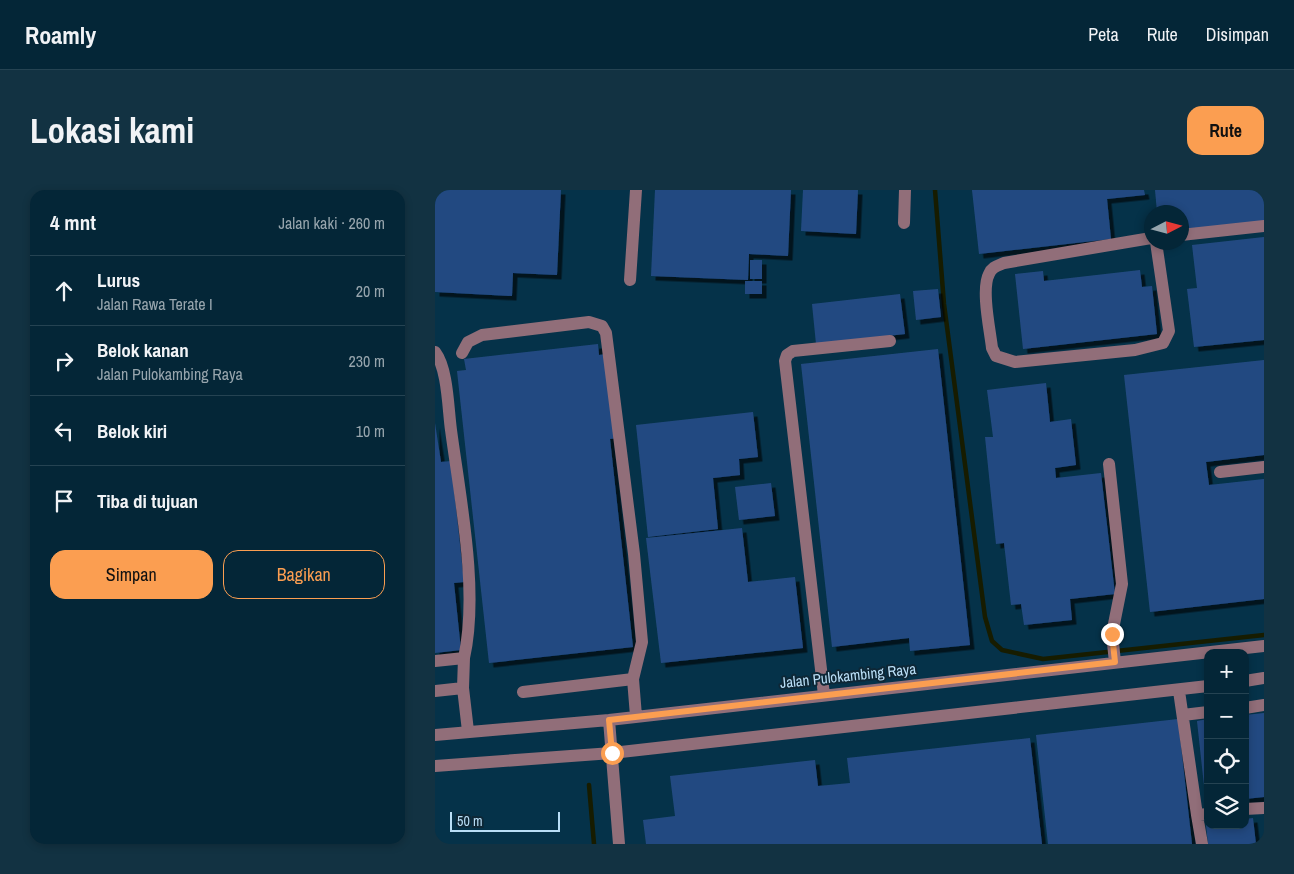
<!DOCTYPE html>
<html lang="id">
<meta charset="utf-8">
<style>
:root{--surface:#042637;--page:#123242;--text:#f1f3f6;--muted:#97a5ad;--line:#254352;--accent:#fb9e51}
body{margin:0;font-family:"Archivo Narrow",sans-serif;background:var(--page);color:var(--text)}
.controls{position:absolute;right:15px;bottom:15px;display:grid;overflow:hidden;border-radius:10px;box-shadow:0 2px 8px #0003}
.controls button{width:45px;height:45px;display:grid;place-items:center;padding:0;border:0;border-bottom:1px solid var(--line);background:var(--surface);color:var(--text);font:25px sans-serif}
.compass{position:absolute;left:709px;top:15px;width:45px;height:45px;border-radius:50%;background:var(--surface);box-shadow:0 2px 8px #0003;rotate:84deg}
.scale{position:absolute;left:15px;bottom:12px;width:110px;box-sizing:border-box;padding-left:5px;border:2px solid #b9def6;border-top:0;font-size:14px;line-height:18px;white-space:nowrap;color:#b9def6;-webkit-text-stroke:4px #0e2736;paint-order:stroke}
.stop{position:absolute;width:15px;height:15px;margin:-11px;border:4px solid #fb9e51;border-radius:50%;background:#fff}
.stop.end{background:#fb9e51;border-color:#fff;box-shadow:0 1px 5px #0008}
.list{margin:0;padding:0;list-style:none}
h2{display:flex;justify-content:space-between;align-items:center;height:65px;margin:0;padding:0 20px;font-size:21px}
h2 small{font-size:16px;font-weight:400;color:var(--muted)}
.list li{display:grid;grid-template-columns:32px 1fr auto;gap:15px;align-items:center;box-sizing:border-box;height:70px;padding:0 20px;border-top:1px solid var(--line)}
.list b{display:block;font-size:19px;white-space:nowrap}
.list p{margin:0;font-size:16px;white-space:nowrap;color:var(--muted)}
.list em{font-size:16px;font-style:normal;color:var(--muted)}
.actions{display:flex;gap:10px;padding:15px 20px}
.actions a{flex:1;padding:11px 0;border:1px solid var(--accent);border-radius:15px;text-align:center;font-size:18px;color:var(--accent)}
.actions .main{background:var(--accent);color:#111}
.icon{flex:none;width:28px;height:28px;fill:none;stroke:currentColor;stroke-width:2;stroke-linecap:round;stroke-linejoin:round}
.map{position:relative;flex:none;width:829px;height:654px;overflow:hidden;border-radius:15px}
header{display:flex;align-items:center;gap:30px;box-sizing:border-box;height:70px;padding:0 25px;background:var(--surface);border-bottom:1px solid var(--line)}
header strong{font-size:24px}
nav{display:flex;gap:28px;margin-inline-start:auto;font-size:18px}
.intro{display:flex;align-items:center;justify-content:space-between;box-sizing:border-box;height:120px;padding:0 30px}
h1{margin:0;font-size:35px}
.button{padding:12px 22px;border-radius:15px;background:var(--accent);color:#111;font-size:18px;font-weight:700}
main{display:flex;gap:30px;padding:0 30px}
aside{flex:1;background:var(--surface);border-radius:15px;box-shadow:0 2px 8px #0003}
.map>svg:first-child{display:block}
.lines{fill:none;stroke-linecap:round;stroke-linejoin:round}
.stream{stroke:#171c00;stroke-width:4.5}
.building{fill:#234a81;filter:url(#shadow)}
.minor{stroke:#916e79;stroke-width:12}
.route{stroke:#fb9e51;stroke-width:6}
.labels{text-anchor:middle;stroke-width:4;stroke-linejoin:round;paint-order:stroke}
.street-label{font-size:15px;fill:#b9def6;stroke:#0e2736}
</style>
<header>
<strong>Roamly</strong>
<nav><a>Peta</a><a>Rute</a><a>Disimpan</a></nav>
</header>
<div class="intro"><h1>Lokasi kami</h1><a class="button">Rute</a></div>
<main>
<aside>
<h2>4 mnt<small>Jalan kaki · 260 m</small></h2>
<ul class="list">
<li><svg class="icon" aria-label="ahead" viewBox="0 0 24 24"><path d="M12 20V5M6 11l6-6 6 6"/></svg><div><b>Lurus</b><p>Jalan Rawa Terate I</p></div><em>20 m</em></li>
<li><svg class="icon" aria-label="right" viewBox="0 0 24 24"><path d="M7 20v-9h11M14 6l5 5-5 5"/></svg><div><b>Belok kanan</b><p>Jalan Pulokambing Raya</p></div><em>230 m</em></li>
<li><svg class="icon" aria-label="left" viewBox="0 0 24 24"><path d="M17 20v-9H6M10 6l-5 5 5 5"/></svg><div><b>Belok kiri</b></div><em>10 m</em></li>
<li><svg class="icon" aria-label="arrive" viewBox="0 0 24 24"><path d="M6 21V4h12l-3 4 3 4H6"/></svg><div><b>Tiba di tujuan</b></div></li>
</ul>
<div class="actions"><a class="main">Simpan</a><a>Bagikan</a></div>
</aside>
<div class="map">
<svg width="829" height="654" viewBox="0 0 829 654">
<defs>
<filter id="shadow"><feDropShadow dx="4.5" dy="4.5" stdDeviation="0" flood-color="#0009"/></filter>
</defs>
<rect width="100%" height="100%" fill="#053249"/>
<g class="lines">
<path class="stream" d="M500,0l9,114 41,313 7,24 10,9 41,9 221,-24
M154,595l5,59"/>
</g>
<path class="building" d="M0,0h126l-4,85 -44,-2 -1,23 -77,-4z
M220,0h136l-3,66 -39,-2 -1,26 -97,-4z
M368,0h55l-2,44 -55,-3z
M537,0h172l1,5 -38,4 4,40 -132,15z
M720,0h109v33l-75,8v-5l-8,1v-15h-24z
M829,47v103l-70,7 -7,-58 10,-1 -5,-43z
M315,70h12v19h-12z
M705,80l2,17 10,-1 5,48 -134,15 -8,-75 28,-3 1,10z
M310,91h17v13h-17z
M503,99l3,28 -25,3 -3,-29z
M465,104l5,40 -89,10 -4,-40z
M163,154l1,11 9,-1 10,84 -8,1 23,208 -144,16 -32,-292 9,-1 -2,-11z
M503,159l32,296 -60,6 -1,-13 -77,9 -31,-283z
M829,170v95l-58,7 3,23 55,-6v120l-114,13 -26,-237z
M611,193l4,39 21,-3 5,46 -21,3 1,10 45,-5 14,121 -45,5 2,21 -48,5 -3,-21 -10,1 -7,-62 -8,1 -11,-107h8l-6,-47z
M318,222l5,45 -19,2 1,16 -27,3 5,51 -70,8 -12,-112z
M0,233l6,39 10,-1 13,121 -10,1 7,67 -26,3z
M336,293l4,33 -36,4 -4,-33z
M307,338l6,54 47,-5 8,71 -142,15 -15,-125z
M829,523v84l-19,2v-84z
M743,529l14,125h-144l-12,-109z
M773,529v85h-2l-9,-83z
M595,548l12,106h-396l-3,-24 32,-4 -5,-40 145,-16 3,26 32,-3 -3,-25z
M818,628l3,26h-48l-2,-19h39v-6z"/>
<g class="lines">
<path class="minor" d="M469,33l1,-33
M746,45l83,-9
M716,48l-147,25c-7,3 -12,4 -15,11 -8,15 1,56 3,74l4,8 19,6 120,-12 28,-7 6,-12 -13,-89
M195,90l6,-90
M0,162c13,17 13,57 16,78 9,68 28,161 13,228
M27,163l6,-11 14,-7 107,-13 13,4 4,7 28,221 8,88 -9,37
M674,274l13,120 -10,50 3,28
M785,282l44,-5
M0,471l29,-3 -1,30
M810,491l19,-3
M0,501l28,-3 5,43
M744,501l18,124 11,-1
M88,502l110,-13 3,37
M389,505l-39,-334 2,-6 6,-4 97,-10
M810,518l19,-3
M748,525l25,-3
M174,530l10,124
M0,545l174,-15 655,-74
M0,576l177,-13 596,-67
M810,619l19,-1
M762,625l5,29"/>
</g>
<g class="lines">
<path class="route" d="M177,563l-3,-33 506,-58 -3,-28"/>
</g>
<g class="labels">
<g class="street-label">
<text transform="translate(413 486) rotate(-6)" y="5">Jalan Pulokambing Raya</text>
</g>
</g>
</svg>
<div class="controls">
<button>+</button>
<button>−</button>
<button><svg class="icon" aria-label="locate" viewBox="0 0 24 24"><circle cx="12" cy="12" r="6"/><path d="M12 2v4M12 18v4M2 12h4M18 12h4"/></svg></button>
<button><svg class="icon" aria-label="layers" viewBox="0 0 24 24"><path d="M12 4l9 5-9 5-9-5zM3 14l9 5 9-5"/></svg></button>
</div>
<svg class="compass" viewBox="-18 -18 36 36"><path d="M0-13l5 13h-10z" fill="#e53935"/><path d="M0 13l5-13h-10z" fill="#97a5ad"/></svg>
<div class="scale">50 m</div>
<div class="stop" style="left:177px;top:563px"></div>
<div class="stop end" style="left:677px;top:444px"></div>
</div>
</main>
